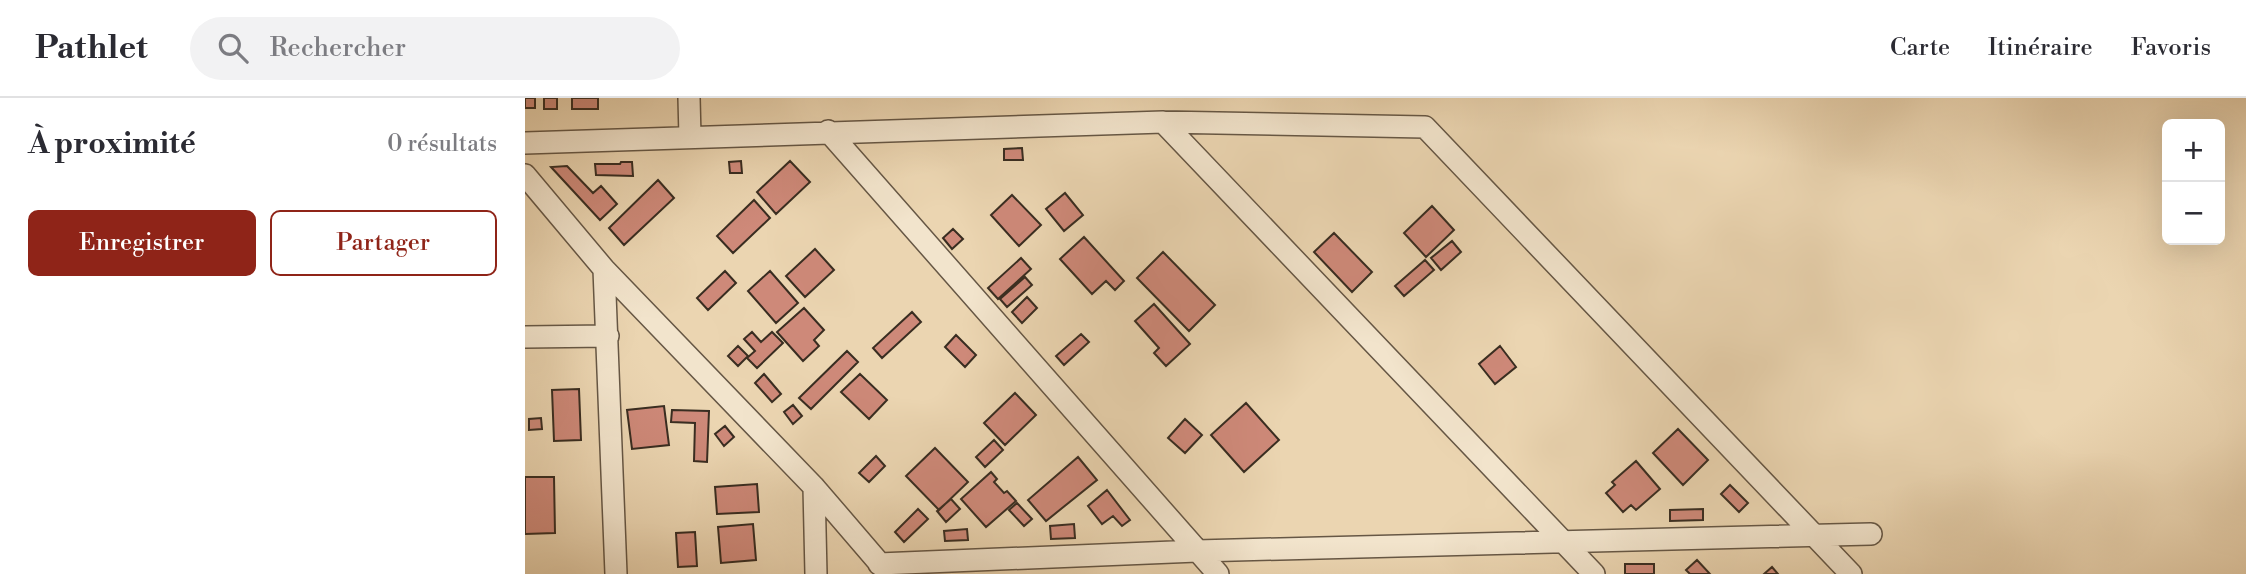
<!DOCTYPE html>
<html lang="fr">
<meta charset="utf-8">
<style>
:root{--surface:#fff;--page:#f2f2f3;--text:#2b2b33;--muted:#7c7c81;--line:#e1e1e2;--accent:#8f2418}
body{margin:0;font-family:"Libre Bodoni",serif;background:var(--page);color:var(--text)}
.controls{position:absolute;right:21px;top:21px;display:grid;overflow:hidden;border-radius:10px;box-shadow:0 7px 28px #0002}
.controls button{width:63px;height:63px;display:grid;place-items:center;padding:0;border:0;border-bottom:2px solid var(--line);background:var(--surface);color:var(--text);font:35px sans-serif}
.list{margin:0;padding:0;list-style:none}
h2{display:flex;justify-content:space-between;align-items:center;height:91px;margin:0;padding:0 28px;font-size:30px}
h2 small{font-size:23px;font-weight:400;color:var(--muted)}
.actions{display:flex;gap:14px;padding:21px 28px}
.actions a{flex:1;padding:16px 0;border:2px solid var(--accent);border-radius:10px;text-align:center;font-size:24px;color:var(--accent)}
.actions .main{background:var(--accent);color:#fff}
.icon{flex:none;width:38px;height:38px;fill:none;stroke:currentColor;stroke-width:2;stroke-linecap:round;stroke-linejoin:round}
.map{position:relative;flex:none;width:1721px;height:476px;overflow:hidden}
header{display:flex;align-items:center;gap:42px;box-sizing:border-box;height:98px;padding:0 35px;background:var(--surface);border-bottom:2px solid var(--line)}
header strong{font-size:33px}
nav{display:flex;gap:38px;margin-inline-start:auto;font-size:24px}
.search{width:490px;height:63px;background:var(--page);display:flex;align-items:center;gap:18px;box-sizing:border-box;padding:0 24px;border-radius:38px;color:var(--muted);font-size:26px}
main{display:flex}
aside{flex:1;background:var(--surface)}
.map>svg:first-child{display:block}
.building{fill:#ce8979;stroke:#392d21;stroke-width:2}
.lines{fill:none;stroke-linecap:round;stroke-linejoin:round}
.street-casing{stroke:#665745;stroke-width:24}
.street{stroke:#f2e4cc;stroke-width:21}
</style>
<header>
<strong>Pathlet</strong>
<div class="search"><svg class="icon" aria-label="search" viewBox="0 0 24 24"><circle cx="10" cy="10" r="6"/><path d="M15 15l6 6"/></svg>Rechercher</div>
<nav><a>Carte</a><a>Itinéraire</a><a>Favoris</a></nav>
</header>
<main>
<aside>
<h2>À proximité<small>0 résultats</small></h2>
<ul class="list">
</ul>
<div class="actions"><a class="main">Enregistrer</a><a>Partager</a></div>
</aside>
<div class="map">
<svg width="1721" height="476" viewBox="0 0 1721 476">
<rect width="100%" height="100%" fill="#ebd5b1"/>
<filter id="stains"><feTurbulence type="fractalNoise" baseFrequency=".00286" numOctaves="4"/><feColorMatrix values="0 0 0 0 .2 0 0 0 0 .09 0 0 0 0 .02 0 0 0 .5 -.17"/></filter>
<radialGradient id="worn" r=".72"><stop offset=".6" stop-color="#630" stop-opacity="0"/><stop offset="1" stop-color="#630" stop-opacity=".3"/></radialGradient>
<path class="building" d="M0,0h10v10h-10z
M19,0h13v11h-13z
M47,0h26v11h-26z
M497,50l1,12h-19v-11z
M216,63l1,12h-12l-1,-11z
M265,63l20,21 -34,32 -19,-22z
M96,64h11l1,14 -37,-1 -1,-11h25z
M42,68l26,27 8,-7 16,18 -17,16 -49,-53z
M133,82l16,18 -50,47 -15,-17z
M540,95l18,22 -19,16 -18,-22z
M487,97l29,30 -22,21 -28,-31z
M229,102l16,18 -37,35 -16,-17z
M907,108l22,24 -28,27 -22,-24z
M428,131l10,10 -11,10 -9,-11z
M809,135l38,39 -20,20 -38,-40z
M559,139l40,44 -9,9 -9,-9 -14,13 -32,-35z
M927,143l9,11 -20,18 -10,-12z
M290,151l19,21 -29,27 -19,-21z
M638,154l52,53 -26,26 -52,-53z
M496,160l10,11 -33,30 -10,-11z
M900,162l9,10 -30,26 -9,-10z
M200,173l11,12 -28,27 -11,-12z
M245,173l28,32 -22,20 -28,-32z
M500,179l7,8 -25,22 -7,-8z
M502,199l10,11 -15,15 -10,-11z
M629,206l36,40 -24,22 -12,-13 5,-5 -24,-27z
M279,210l20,22 -10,10 5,6 -16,15 -26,-29z
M387,214l9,10 -39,36 -9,-10z
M227,234l9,10 11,-10 11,11 -26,25 -10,-10 8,-7 -11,-12z
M556,236l8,8 -25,23 -8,-9z
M431,237l20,20 -11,12 -20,-20z
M213,248l10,10 -10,10 -10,-10z
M975,248l16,21 -21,17 -16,-20z
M322,253l11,11 -47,47 -12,-11z
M239,276l17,20 -9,8 -17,-19z
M335,276l27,26 -18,19 -28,-27z
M54,291l2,51 -27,1 -2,-51z
M490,295l21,22 -31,30 -21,-22z
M721,305l33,37 -35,32 -33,-37z
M268,307l9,11 -9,8 -9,-12z
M139,308l5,39 -37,4 -5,-39z
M147,312l37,1 -2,51 -13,-1 1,-38 -24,-1z
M16,320l1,11 -13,1v-11z
M660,321l17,16 -17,18 -17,-15z
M200,328l9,11 -10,9 -9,-12z
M1153,331l30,31 -25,25 -30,-32z
M469,342l9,10 -18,17 -9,-10z
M410,350l33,34 -29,28 -33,-34z
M351,358l9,10 -16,16 -10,-9z
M553,359l19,23 -51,41 -18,-21z
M1111,363l24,28 -24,21 -5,-5 -8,7 -17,-19 9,-8 -3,-3z
M466,374l6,7 -3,3 10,11 3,-2 9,10 -30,26 -25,-28z
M0,379h29l1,56 -30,1z
M232,386l2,28 -42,2 -2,-27z
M1205,387l18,18 -9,9 -18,-18z
M582,392l23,30 -8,6 -9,-10 -11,8 -14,-18z
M426,401l9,10 -14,13 -9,-11z
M492,405l15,16 -8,7 -15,-16z
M393,411l10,10 -24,23 -9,-10z
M1178,411v11l-33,1v-11z
M228,426l3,36 -35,3 -3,-36z
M549,426l1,14 -24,1 -1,-13z
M442,431l1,11 -23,1 -1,-10z
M170,434l2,34 -19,1 -2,-34z
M1172,462l13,14h-20l-4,-4z
M1100,466h29v10h-29z
M1247,469l6,7h-14z"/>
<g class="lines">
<g class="street-casing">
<path id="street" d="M164,0l1,39
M638,24l431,452
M303,33l390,443
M0,45l638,-21 262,5 426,447
M0,77l79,94 210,218 73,85
M79,171l12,305
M0,239l83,-1
M289,389l2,87
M354,466l318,-13 674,-17"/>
</g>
<use href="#street" class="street"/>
</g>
<rect width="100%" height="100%" filter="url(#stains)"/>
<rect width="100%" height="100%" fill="url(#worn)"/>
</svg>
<div class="controls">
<button>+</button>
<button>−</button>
</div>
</div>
</main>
